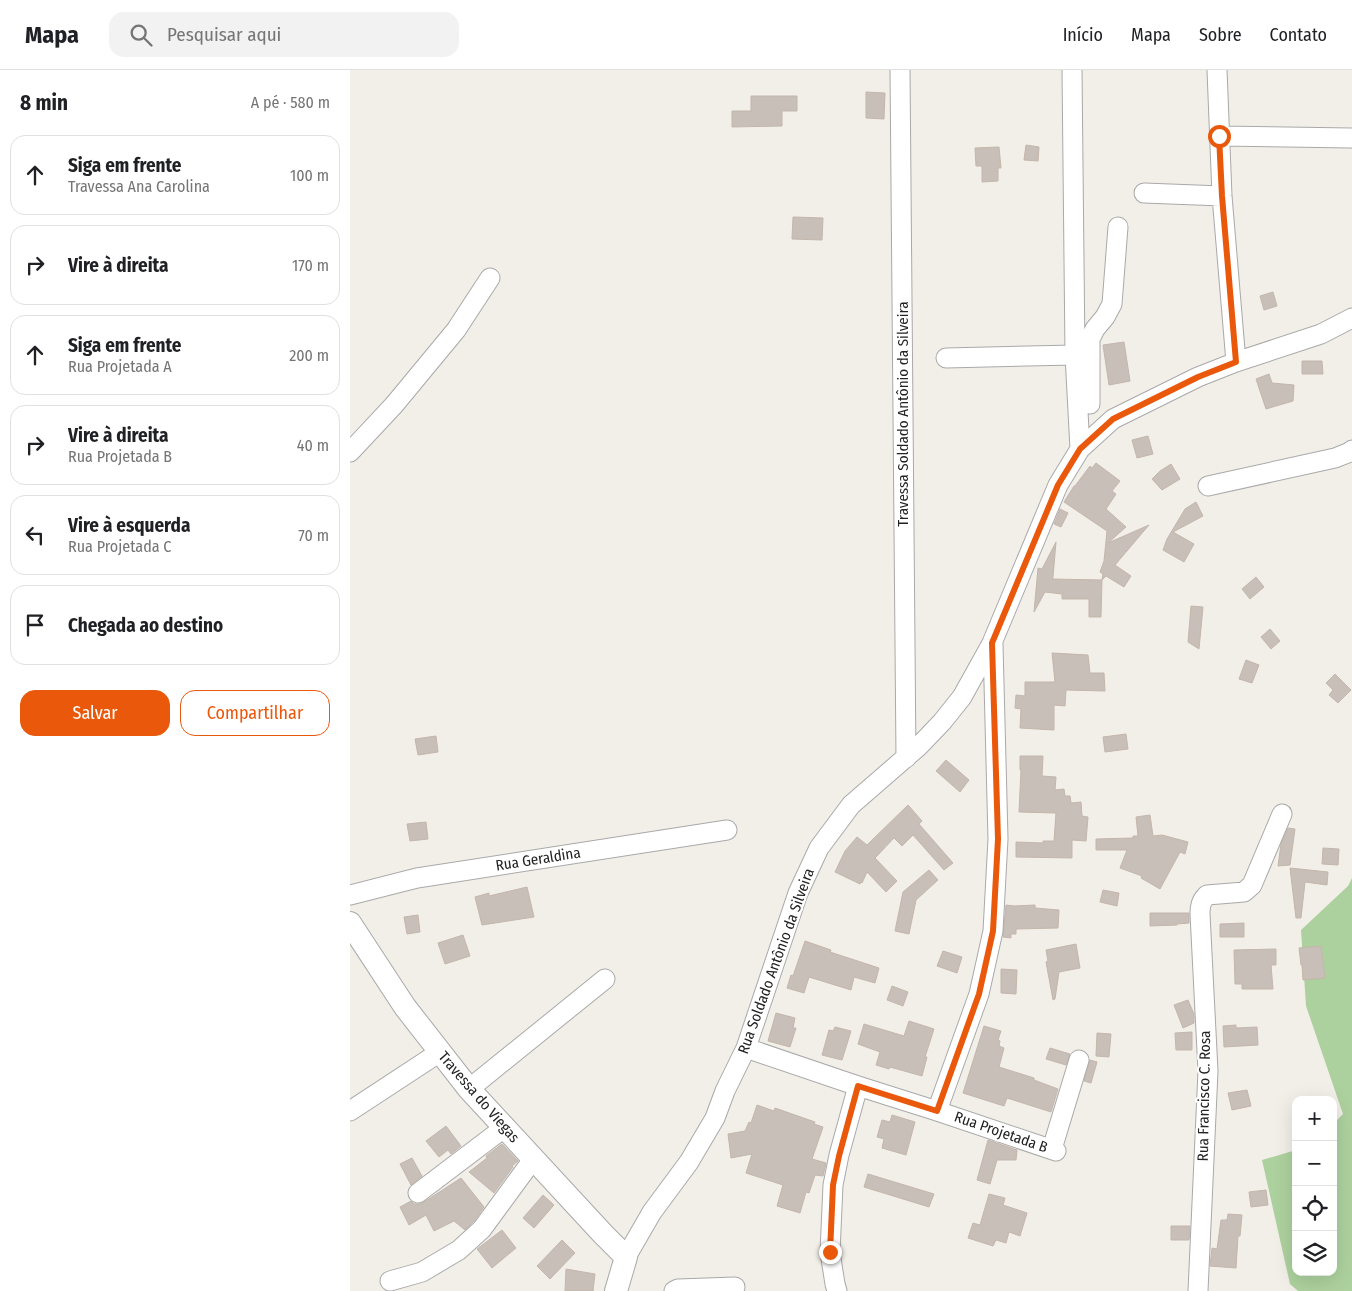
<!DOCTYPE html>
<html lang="pt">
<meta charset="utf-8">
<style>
:root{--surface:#fff;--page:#f2f2f2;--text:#202124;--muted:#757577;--line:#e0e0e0;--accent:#ea580c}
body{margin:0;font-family:"Fira Sans Condensed",sans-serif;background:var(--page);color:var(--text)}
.controls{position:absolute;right:15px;bottom:15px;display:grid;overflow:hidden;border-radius:10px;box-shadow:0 5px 20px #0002}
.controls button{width:45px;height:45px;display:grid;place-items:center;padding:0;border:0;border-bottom:1px solid var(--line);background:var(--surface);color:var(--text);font:25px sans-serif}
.stop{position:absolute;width:15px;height:15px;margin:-11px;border:4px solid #ea580c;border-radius:50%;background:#fff}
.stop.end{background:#ea580c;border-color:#fff;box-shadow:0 1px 5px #0008}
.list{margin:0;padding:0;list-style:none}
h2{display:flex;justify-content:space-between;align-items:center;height:65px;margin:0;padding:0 20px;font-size:21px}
h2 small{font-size:16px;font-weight:400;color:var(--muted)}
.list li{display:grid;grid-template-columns:32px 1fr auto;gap:15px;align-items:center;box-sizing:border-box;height:80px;margin:0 10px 10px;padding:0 10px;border:1px solid var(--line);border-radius:15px}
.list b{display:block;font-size:19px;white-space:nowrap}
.list p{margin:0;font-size:16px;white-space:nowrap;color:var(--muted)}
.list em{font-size:16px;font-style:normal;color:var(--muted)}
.actions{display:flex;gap:10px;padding:15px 20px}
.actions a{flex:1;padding:11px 0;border:1px solid var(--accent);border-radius:15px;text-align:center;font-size:18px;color:var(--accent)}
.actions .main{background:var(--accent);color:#fff}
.icon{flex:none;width:28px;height:28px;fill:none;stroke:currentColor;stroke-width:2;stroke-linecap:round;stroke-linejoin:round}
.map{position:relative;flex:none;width:1002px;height:1221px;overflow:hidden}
header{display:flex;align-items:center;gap:30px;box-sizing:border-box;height:70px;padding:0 25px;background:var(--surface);border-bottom:1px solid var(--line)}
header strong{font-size:24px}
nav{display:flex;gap:28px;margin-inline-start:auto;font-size:18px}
.search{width:350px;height:45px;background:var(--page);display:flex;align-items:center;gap:12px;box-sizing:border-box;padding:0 18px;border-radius:15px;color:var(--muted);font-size:19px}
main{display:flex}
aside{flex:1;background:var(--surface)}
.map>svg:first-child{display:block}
.forest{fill:#add19e}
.building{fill:#c7bfb8;stroke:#c4b6ab}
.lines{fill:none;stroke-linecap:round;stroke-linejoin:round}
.minor-casing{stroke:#a9a9a9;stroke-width:21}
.tertiary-casing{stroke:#a9a9a9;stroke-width:24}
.minor{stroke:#fff;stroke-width:19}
.tertiary{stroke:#fff;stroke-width:22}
.route{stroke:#ea580c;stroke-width:6}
.labels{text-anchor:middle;stroke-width:4.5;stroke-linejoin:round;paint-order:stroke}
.street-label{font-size:15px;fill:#222;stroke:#fff}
</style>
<header>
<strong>Mapa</strong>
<div class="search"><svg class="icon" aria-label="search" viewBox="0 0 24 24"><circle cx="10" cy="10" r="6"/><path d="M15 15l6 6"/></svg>Pesquisar aqui</div>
<nav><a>Início</a><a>Mapa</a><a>Sobre</a><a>Contato</a></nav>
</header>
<main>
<aside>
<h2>8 min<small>A pé · 580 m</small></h2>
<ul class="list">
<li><svg class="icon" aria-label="ahead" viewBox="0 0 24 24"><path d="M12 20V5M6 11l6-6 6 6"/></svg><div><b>Siga em frente</b><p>Travessa Ana Carolina</p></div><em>100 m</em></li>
<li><svg class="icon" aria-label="right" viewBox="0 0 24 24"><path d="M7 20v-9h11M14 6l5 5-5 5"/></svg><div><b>Vire à direita</b></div><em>170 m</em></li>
<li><svg class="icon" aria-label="ahead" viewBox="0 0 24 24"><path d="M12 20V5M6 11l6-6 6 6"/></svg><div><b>Siga em frente</b><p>Rua Projetada A</p></div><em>200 m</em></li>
<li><svg class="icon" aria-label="right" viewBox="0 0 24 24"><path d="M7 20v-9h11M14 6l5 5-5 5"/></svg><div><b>Vire à direita</b><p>Rua Projetada B</p></div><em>40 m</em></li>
<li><svg class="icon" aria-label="left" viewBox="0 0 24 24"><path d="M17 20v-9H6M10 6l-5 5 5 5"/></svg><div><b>Vire à esquerda</b><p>Rua Projetada C</p></div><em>70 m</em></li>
<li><svg class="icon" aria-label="arrive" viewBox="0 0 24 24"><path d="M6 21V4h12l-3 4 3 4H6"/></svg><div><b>Chegada ao destino</b></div></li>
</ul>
<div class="actions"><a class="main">Salvar</a><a>Compartilhar</a></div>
</aside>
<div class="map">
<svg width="1002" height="1221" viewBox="0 0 1002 1221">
<rect width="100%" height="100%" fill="#f2efe9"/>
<path class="forest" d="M1002,808v413h-54l-8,-7 -28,-124 34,-10v122h37v-148l10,-10 -37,-108 -5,-76 47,-44z"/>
<path class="building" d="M516,22l19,1 -1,26 -18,-1z
M401,26h46v15h-15v15l-50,1v-16h19z
M676,75l13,2 -1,14 -14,-1z
M649,77l2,21h-3v13l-16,1v-16h-6l-1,-18z
M443,147l30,1 -1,22 -30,-1z
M923,222l4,14 -13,4 -4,-14z
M774,272l6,39 -21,4 -6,-40z
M952,291h20l1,13h-21z
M919,304l3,9 22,2 -1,16 -27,8 -10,-30z
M798,366l5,18 -16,4 -5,-18z
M746,393l24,18 -8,10 4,3 -10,15 20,18 -18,16 41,-18 -34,40 16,11 -7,11 -18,-11 -4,4 -1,37h-12v-18h-27v-5l-17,-2 -11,20 4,-44 4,1 14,-27 -3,35 -1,2 50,1 1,-6 -3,-2 4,-11 3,-30 -43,-29 10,-16h1l15,-20 2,2z
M821,394l9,15 -18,11 -10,-11 8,-8z
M846,432l7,14 -30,16 21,12 -10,18 -21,-12 4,-11 18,-30z
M710,439l8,4 -7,14 -7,-3z
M906,507l8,10 -14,12 -8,-10z
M841,536l12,1 -4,42 -11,-7z
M920,559l10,12 -9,8 -10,-12z
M702,583l36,2 2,18h14l1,18 -39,-1 -1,16 -11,-1v25l-34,-2 1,-19 -6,-1 1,-13 9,1v-14h30z
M896,590l13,5 -7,18 -13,-4z
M985,604l16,16 -13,13 -9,-8 4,-5 -7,-7z
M776,664l2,15 -23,3 -2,-15z
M86,666l2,16 -20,3 -3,-16z
M670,686h23l-1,20 14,1 -1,13 9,-1 1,7h5l1,7 10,-1 1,14 6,1 -2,24 -14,-1v18l-56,-1v-15l27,1v-2h11l2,-28 -37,-1 2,-42h-1z
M596,690l23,20 -9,12 -24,-21z
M558,735l14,16 -3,3 34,39 -9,7 -31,-35 -11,11 -8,-8 -19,20 22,23 -11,11 -19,-20 -5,11 -1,-1 -1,2 -25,-12 10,-21 12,-14 10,8z
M800,745l3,21 9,-1 26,7 -3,12 -5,-2 -20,37 -19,-11 1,-2 -22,-8 7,-18h-31v-11l37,-1v-2h5l-2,-19z
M76,752l2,17 -18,2 -3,-17z
M938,758l7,1 -5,36 -12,1 3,-22z
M973,778l16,1 -1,16 -16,-1z
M940,798l38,4 -1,13 -22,-3 -4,36h-5z
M579,800l9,10 -22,20 -7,34 -14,-3 8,-39z
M177,817l7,30 -52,8 -7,-28 14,-4v3z
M753,820l16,3 -2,13 -17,-4z
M656,835l8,1 21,-1v3l24,2 -1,18 -42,1v5h-5v4l-8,-1z
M800,843h39v10l-12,1v1l-27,1z
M68,845l2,17 -13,2 -3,-17z
M894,853v14h-24v-13z
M113,865l7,21 -25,8 -7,-21z
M455,871l26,9 -1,2 49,16 -4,15 -21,-6 -3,13 -42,-13 -5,16 -17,-5 4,-13 2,1z
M726,874l4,24 -21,4 -4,27 -2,1 -7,-38 2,-1 -2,-11z
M971,876l4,32 -22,2 -1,-15h-1l-2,-17z
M926,879v16h-5l2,24h-31v-5h-7l-1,-34z
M593,881l19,6 -5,16 -20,-7z
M651,899l16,1 -1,24 -15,-1z
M542,916l16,6 -5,14 -16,-6z
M838,930l6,14v9l-11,5 -9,-23z
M426,943l19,5 -2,10h3l-6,19 -22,-6z
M559,951l25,8 -9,28h2l-5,19 -32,-9 -1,2 -13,-4 4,-13 -22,-8 6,-20 40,12z
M886,955v3l21,-1 1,18 -34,2 -1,-21z
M634,956l17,5 -3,9 2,1 -1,5 5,2 -5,19 35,11v2l24,9 -7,23 -44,-14 -3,8 -41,-13z
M485,957l16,4 -9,29 -20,-5 7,-25 4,1z
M842,962v18h-16l-1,-17z
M747,963l14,1 -2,23 -13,-1z
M700,978l20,6 -4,11 -20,-6z
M740,990l7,2 -6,21 -7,-2z
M897,1020l4,16 -19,4 -4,-17z
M407,1035l17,6 1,-3 40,14 -1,2 9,3 -11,32 14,4 -3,13 -8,-1 -6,18 -3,-1 -6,21 -23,-7 6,-21 -37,-12 6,-19 -21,4 -3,-24 17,-3 4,-9 2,1z
M542,1045l23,7 -9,33 -24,-7 2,-9 -7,-2 5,-17 8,2z
M96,1056l15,20 -10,8 -3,-4 -9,7 -13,-16z
M638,1070l29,10 -1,10h-19l-7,24 -13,-4z
M152,1074l16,17 -6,5 1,1 -19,26 -25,-21 18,-14 -1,-2z
M62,1088l10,18 -11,9 -11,-21z
M518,1104l66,20 -5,13 -65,-20z
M111,1108l23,29 -10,14 -9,9 -11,-9 -20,10 -8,-16 -17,10 -9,-18 11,-6 3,3h5l5,-2z
M916,1120l2,15 -17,2 -2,-15z
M639,1124l16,4 -2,7 24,8 -7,23 -11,-4 -3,11 -10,-3 -3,6 -25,-8 5,-15 7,2z
M193,1125l11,10 -20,23 -11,-10z
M878,1144l14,1 -2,21h-2l-2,32 -26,-2 2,-18 5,1 4,-29h6z
M821,1156h19l-1,14h-18z
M152,1160l14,18 -24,20 -15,-19z
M212,1170l13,13 -25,26 -13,-13z
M216,1199l29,5 -2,17h-28z"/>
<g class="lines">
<g class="minor-casing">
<path id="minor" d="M550,0l6,688
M722,0l3,285 5,94
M867,0l5,126 14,166
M869,66l132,2
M794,123l78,3
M596,288l129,-3
M740,334v-65l5,-10 10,-12 7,-13 6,-77
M0,382l44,-47 62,-75 34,-52
M858,416l127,-28 15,-6 2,-2
M0,825l67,-17 310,-48
M396,978l112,38 79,25 119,40
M119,1019l136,-110
M0,1041l90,-59
M587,1041l42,-117 14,-63 5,-92 -5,-195
M702,1079l27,-89
M68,1123l87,-66
M276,1187l26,-45 37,-50 26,-44 10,-27 21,-43 52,-155 21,-45 32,-43 68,-59 23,-24 20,-25 30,-54 66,-158 22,-36 33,-30 85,-42 38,-15 85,-28 31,-16
M40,1211l32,-9 37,-22 23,-21 52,-71
M324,1221l4,-2 57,-2
M487,1221l-2,-7 -5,-32 3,-67 6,-30 19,-69
M848,1221l10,-220 -8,-157c0,-8 1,-13 7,-19l37,-3 8,-7 30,-71"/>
</g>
<g class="tertiary-casing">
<path id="tertiary" d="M0,853l55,84 64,82 134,145 23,23 -10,34"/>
</g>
<use href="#minor" class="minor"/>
<use href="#tertiary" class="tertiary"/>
</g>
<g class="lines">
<path class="route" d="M480,1182l3,-67 6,-29 19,-70 79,25 42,-117 14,-63 5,-92 -6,-196 66,-158 22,-36 33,-30 85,-42 38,-15 -14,-166 -3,-60"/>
</g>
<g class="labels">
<g class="street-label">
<text transform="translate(553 344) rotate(-90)" y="5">Travessa Soldado Antônio da Silveira</text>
<text transform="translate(188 789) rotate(-9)" y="5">Rua Geraldina</text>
<text transform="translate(426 891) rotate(-70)" y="5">Rua Soldado Antônio da Silveira</text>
<text transform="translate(854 1026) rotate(-89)" y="5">Rua Francisco C. Rosa</text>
<text transform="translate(129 1027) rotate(49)" y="5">Travessa do Viegas</text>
<text transform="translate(651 1062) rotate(19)" y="5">Rua Projetada B</text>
</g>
</g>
</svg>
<div class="controls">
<button>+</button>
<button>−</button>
<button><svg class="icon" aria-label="locate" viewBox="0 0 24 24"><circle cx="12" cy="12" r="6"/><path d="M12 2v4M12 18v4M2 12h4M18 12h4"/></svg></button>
<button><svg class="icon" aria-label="layers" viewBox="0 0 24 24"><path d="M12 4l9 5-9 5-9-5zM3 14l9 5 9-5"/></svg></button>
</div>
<div class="stop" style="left:869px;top:66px"></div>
<div class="stop end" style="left:480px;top:1182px"></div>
</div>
</main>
